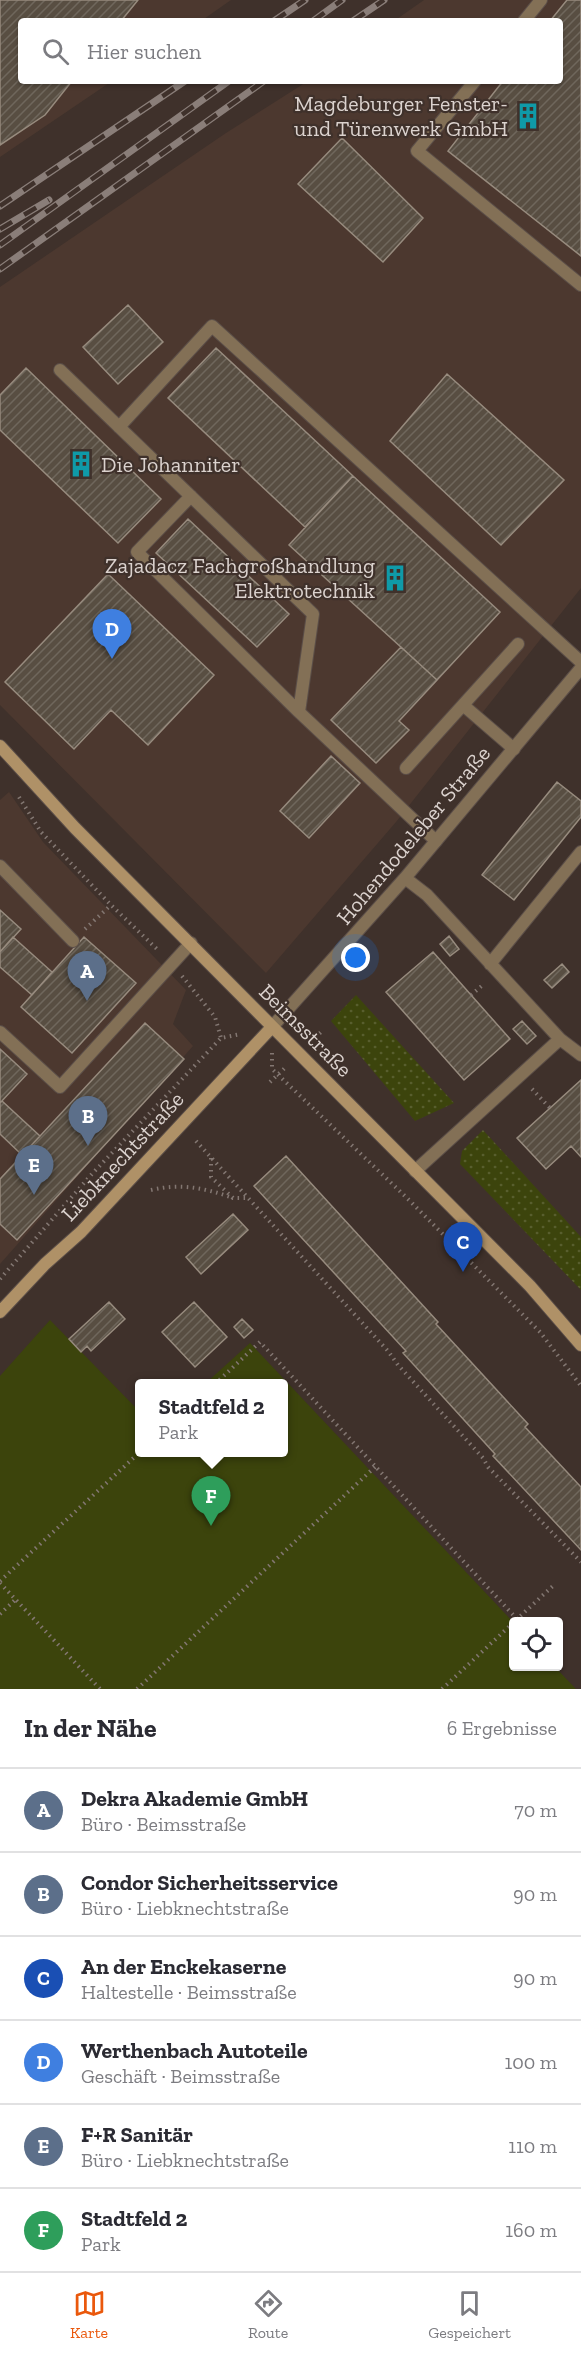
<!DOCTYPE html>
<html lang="de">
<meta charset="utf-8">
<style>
:root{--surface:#fff;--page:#f2f2f3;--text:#2b2b33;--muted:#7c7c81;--line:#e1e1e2;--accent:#ea580c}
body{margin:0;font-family:"Zilla Slab",serif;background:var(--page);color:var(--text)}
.controls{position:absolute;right:18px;bottom:18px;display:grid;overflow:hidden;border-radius:6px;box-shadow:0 2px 4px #0004}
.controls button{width:54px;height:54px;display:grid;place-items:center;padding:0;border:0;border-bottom:2px solid var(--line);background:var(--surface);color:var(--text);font:30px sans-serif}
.you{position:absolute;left:356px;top:958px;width:21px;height:21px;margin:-15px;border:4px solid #fff;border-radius:50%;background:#1a73e8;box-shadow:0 0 0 9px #1a73e833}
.badge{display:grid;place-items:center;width:39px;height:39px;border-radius:50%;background:var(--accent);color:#fff;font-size:20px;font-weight:700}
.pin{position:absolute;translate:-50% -50px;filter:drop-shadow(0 2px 3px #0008)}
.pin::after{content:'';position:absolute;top:32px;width:21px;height:18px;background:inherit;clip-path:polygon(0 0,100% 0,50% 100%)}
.popup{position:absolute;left:135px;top:1379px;width:153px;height:78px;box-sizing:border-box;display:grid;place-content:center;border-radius:6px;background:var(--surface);filter:drop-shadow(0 2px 4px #0005);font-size:20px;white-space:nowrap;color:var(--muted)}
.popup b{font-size:22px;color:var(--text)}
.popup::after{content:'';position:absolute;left:50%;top:100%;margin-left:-12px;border:12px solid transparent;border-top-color:var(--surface)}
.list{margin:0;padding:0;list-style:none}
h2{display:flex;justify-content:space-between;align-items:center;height:78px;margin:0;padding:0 24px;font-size:26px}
h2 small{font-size:20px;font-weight:400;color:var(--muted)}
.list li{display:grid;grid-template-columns:39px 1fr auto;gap:18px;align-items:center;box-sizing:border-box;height:84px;padding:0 24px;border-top:2px solid var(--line)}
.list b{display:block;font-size:22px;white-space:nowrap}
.list p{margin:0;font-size:20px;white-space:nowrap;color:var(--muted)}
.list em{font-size:20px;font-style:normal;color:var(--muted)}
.icon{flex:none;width:33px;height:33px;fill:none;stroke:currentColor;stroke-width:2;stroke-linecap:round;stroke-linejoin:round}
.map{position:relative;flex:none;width:581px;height:1689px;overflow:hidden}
.search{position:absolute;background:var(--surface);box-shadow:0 2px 4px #0004;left:18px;right:18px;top:18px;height:66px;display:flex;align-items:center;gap:15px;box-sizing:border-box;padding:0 21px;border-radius:6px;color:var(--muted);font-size:22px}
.sheet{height:582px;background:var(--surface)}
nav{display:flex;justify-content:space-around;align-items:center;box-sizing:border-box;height:84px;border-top:2px solid var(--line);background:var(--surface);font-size:16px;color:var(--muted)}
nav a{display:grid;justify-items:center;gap:3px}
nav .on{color:var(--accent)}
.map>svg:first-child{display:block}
.built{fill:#4c382f}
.grass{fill:url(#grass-dots)}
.garden{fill:#3c440c}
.building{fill:url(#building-hatch);stroke:#978b7e;stroke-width:1.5}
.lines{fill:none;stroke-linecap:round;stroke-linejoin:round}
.lane-casing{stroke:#5b4e48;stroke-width:14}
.street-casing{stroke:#5b4e48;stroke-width:14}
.secondary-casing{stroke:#5b4e48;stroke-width:14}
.path{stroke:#837772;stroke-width:4;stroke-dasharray:1.5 4.5;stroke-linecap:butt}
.lane{stroke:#837056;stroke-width:12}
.street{stroke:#837056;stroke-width:12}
.secondary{stroke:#af9167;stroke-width:12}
.rail-casing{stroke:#8a7e79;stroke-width:7}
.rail{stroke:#3f312b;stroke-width:4.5;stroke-dasharray:14;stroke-linecap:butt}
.labels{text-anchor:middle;stroke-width:4.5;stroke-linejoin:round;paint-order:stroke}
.poi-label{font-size:22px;fill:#dbd2ce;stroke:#3f312b;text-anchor:end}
.street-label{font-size:22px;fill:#dbd2ce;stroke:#3f312b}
</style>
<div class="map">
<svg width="581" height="1689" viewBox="0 0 581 1689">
<defs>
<pattern id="grass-dots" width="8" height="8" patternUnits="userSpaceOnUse" patternTransform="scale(1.5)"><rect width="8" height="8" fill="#3c440c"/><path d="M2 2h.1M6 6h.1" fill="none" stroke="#585e2e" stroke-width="1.8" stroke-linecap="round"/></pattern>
<pattern id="building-hatch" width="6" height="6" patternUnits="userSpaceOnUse" patternTransform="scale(1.5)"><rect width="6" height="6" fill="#584e42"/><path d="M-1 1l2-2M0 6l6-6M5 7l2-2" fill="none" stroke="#6f675c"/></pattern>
</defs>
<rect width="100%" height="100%" fill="#3f312b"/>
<path class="built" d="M0,0h231l-30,21h-180v60h91l-112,76z
M424,0h157v588l-185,234 -130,151 -266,-268v-418l226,-154 82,-52h252v-60h-166z
M9,792l34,50 143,148 -13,34 20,22 -193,218v-464z"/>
<path class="grass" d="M356,995l98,108 -39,18 -84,-100z
M483,1130l98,107v53l-121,-126 2,-13z"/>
<path class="garden" d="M50,1320l89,91v41h144v-68l-77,-1 44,-40 263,279 1,44 41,1 21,22h-576v-313z"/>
<path class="building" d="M0,0h138l-17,21h-100v60h51l-27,34 -45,30z
M567,0h14v256l-133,-105 55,-70h57v-60h-10z
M342,138l81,80 -40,44 -85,-78z
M128,305l35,37 -45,42 -35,-37z
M216,348l137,128 -48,51 -137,-129z
M26,368l135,131 -43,44 -118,-113v-35z
M447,374l117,106 -63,65 -111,-104z
M353,476l147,136 -63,68 -148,-135z
M188,519l101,95 -32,33 -101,-94z
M108,574l106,101 -66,70 -37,-35 -37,39 -69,-67z
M401,647l36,33 -38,41 10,9 -33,33 -45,-43z
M331,756l29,27 -51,55 -29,-27z
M557,782l24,19v16l-67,83 -32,-25z
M0,910l21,19 -21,23z
M449,936l10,13 -9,7 -10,-12z
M13,937l39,35 -20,23 -32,-28v-15z
M84,937l52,46 -64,70 -51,-46z
M433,952l77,87 -46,41 -78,-88z
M562,964l7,8 -17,16 -8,-8z
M522,1021l14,15 -9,8 -14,-15z
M145,1023l39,36 -167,181 -17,-16v-45z
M0,1049l27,25 -27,29z
M581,1080v77l-10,-11 -25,23 -29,-31z
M2,1101l38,35 -18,19 -22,-21v-31z
M286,1156l152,166 -2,2 92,100 -3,3 56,60v63l-88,-94 2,-2 -92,-101 3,-2 -152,-165z
M233,1214l15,16 -47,44 -15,-17z
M109,1302l16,17 -34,32 -4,-5 -6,6 -12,-13z
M194,1302l33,35 -32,30 -33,-35z
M242,1319l11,11 -9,8 -10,-11z"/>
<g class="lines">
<g class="lane-casing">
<path id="lane" d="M524,21l17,-21
M475,81l-58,70 164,134
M60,370l253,244 -14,98
M119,427l93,-101 369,336
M191,496l-54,56 162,160 137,129
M463,705l51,44
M406,768l112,-124
M0,866l73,75
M0,1032l60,55 131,-144"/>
</g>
<g class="street-casing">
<path id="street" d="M405,878l22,17 133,144 21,16
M490,964l91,-112
M272,1027l133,-149 176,-210
M415,1171l145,-132"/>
</g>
<g class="secondary-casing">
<path id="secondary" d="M0,746l75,82 455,458 51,59
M0,1312l45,-48 36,-32 191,-205"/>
</g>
<path class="path" d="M19,797l22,35 70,73 48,46
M85,929l26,-24
M182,976l33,41 6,21
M471,995l13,-11
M311,1042l10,-10
M272,1053v16l136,130 132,133 41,54
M270,1082l17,-16
M532,1089l18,19
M196,1141l192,210 10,14 85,93 5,9 93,95
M211,1158v19l22,21h14
M151,1190c30,-7 54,-2 82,8
M0,1279l91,-104 130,-137 20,-4
M215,1384l45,-42 257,277
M0,1581l140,-129
M0,1583l100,106
M0,1614l15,-14
M516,1620l39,-36
M137,1689l239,-223
M442,1689l72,-67"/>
<use href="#lane" class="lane"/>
<use href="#street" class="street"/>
<use href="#secondary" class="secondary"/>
<g class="rail-casing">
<path id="rail" d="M274,21l31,-21
M313,21l29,-21
M353,21l31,-21
M0,206l185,-125
M0,229l49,-29
M0,245l229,-164
M0,269l264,-188"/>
</g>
<use href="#rail" class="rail"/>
</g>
<defs>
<g id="building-bare" transform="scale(2.07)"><path d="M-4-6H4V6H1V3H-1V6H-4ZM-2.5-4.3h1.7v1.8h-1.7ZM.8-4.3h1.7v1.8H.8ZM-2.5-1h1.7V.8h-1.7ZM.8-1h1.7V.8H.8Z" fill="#0f9aa8" stroke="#3f312b" stroke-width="2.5" paint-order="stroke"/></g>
</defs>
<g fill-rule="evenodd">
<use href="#building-bare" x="528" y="116"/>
<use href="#building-bare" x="81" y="464"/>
<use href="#building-bare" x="395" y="578"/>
</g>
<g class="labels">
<g class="poi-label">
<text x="508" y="111">Magdeburger Fenster-<tspan x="508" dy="25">und Türenwerk GmbH</tspan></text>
<text x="101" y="472" text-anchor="start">Die Johanniter</text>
<text x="375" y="573">Zajadacz Fachgroßhandlung<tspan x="375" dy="25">Elektrotechnik</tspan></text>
</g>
<g class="street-label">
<text transform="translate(413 835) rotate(-50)" y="8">Hohendodeleber Straße</text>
<text transform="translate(306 1030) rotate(45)" y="8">Beimsstraße</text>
<text transform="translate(122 1156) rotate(-47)" y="8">Liebknechtstraße</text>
</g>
</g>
</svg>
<div class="controls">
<button><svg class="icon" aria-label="locate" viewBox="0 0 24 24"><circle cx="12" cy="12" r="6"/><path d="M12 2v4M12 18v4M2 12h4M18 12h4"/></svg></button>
</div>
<div class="you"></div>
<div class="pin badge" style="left:87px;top:1001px;background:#5c6f8a">A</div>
<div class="pin badge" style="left:88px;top:1146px;background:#5c6f8a">B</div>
<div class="pin badge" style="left:463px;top:1272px;background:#1a4fb4">C</div>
<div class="pin badge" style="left:112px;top:659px;background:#3f7fe0">D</div>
<div class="pin badge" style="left:34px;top:1195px;background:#5c6f8a">E</div>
<div class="pin badge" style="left:211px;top:1526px;background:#2e9e5b">F</div>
<div class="popup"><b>Stadtfeld 2</b>Park</div>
<div class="search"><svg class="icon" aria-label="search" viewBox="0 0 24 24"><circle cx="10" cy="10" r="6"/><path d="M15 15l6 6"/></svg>Hier suchen</div>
</div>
<section class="sheet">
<h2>In der Nähe<small>6 Ergebnisse</small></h2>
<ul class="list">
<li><span class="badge" style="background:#5c6f8a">A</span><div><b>Dekra Akademie GmbH</b><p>Büro · Beimsstraße</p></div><em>70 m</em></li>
<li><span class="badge" style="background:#5c6f8a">B</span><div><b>Condor Sicherheitsservice</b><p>Büro · Liebknechtstraße</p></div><em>90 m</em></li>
<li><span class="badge" style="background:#1a4fb4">C</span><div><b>An der Enckekaserne</b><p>Haltestelle · Beimsstraße</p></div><em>90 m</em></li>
<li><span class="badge" style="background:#3f7fe0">D</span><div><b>Werthenbach Autoteile</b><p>Geschäft · Beimsstraße</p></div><em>100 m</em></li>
<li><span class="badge" style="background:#5c6f8a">E</span><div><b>F+R Sanitär</b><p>Büro · Liebknechtstraße</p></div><em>110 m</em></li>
<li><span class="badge" style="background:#2e9e5b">F</span><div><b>Stadtfeld 2</b><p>Park</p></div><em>160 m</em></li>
</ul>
</section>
<nav>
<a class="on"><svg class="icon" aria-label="map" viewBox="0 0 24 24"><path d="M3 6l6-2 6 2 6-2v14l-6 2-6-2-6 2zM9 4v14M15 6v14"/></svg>Karte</a>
<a><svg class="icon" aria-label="directions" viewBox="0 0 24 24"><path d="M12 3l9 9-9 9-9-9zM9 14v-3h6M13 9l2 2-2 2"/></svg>Route</a>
<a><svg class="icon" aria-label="saved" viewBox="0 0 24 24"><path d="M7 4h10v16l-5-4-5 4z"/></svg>Gespeichert</a>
</nav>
